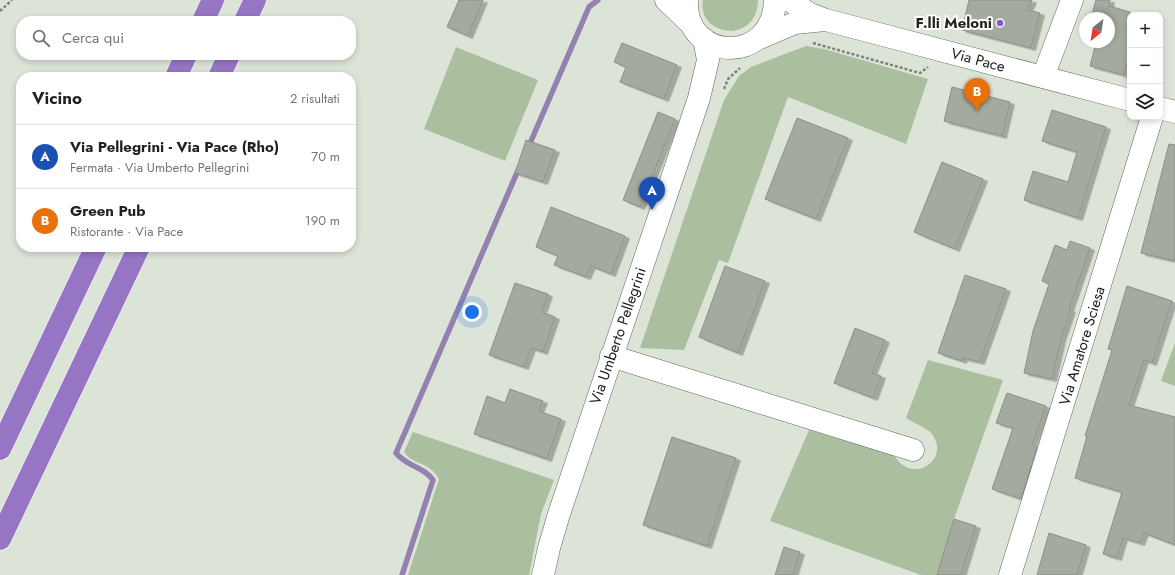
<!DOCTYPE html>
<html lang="it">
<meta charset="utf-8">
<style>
:root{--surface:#fff;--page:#f6f6f6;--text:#202124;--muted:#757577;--line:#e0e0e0;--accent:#1a73e8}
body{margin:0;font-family:Jost,sans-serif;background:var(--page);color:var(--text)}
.controls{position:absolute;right:12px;top:12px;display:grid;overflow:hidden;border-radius:8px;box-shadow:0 2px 6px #0003}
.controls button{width:36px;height:36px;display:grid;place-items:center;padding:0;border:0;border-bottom:1px solid var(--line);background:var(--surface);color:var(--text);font:20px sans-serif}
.compass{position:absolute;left:1079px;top:12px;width:36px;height:36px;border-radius:50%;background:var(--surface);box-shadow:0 2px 6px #0003;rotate:210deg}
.you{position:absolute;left:472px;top:312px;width:14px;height:14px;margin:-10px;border:3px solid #fff;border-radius:50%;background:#1a73e8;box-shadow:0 0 0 6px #1a73e833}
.badge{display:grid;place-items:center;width:26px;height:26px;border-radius:50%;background:var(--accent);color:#fff;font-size:13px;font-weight:700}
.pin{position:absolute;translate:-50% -33px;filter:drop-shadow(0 1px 2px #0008)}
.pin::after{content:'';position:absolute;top:21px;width:14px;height:12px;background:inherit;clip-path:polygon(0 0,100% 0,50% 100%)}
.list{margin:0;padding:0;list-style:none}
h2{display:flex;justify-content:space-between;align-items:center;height:52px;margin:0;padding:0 16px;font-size:17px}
h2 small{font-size:13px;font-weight:400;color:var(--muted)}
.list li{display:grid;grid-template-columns:26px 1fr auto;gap:12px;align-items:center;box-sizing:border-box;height:64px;padding:0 16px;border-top:1px solid var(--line)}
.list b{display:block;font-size:15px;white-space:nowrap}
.list p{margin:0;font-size:13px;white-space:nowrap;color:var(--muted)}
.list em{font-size:13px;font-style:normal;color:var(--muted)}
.icon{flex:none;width:22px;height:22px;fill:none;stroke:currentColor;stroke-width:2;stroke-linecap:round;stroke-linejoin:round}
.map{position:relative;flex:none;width:1175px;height:575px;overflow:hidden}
.search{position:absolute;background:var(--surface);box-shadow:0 2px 6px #0003;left:16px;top:16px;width:340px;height:44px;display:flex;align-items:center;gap:10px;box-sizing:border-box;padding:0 14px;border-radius:16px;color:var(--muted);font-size:15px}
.panel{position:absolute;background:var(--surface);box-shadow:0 2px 6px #0003;left:16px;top:72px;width:340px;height:180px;border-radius:16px}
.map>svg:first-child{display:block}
.green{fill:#abbf9f}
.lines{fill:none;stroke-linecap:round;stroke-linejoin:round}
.stream{stroke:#9481b0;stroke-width:5.5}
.building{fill:#a3aa9f;stroke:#8a9186;filter:url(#shadow)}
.minor-casing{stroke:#5f665b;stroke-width:23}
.highway-casing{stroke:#fff;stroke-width:23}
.path{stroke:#7e837b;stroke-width:2.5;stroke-dasharray:3 2;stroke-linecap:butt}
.minor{stroke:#fff;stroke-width:22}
.highway{stroke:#9775c5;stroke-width:22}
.poi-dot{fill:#8b54cb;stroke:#fff;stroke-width:1.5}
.labels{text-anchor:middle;stroke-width:4;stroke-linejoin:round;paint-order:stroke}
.poi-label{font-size:15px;font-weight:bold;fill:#21231f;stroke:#fff;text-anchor:end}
.street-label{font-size:15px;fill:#21231f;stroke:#fff}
</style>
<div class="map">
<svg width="1175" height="575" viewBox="0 0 1175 575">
<defs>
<filter id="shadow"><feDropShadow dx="4.5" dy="2.5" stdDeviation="0" flood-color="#0004"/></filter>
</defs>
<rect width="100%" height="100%" fill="#dce4d8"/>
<path class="green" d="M703,0h55c-1,46 -62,36 -55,0z
M806,46l18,3 104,30 -22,65 -118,-47 -60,166 -9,-3 -35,90 -44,-2 84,-248 15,-24 12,-9z
M456,47l82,33 -33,81 -81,-32z
M1175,343v43l-14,-5z
M928,360l75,20 -49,139 -17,56h-16l-151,-54 39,-91 85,25c18,31 57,5 38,-21 -3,-5 -20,-12 -26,-16z
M413,432l141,48 -13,34 -12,61h-121l31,-96c-10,-18 -25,-13 -35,-27z"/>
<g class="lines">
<path class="stream" d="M528,148l61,-141 9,-7
M402,575l31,-95c-10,-14 -26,-13 -37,-27l123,-285"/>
</g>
<path class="building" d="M459,0h24l-15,36 -21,-9z
M969,0h63l-4,10 12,3 -9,35 -69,-18z
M1096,0h14l-1,6 21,6v39l-6,24 -34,-9 6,-24h13v-24h-18z
M622,43l55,22 -13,34 -44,-17 6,-15 -12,-5z
M952,87l58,15 -8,34 -58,-15z
M1052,110l54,17 -28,91 -54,-18 9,-29 35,11 9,-30 -35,-11z
M658,112l17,7 -35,88 -17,-7z
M797,118l51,20 -32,81 -51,-20z
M526,140l29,10 -12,32 -28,-9z
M1169,144l6,1v116l-34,-8z
M942,162l41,17 -28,70 -41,-17z
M551,207l74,29 -14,38 -20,-8 -5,11 -32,-12 4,-9 -22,-9z
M1070,241l20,7 -21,61 2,1 -10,29 -9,40 -28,-6 9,-42 16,-47 -7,-3 13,-36 12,5z
M725,266l40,15 -27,72 -39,-16z
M965,275l41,14 -26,73 -17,-4 -1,3 -24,-8z
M515,283l33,11 -6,18 13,5 -12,35 -12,-4 -7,19 -35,-12z
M1127,286l45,15 -20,62 -8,-3 -15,45 46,12v128l-31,-12 -4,10 -17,-5 -6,20 -14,-4 19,-62 -47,-14 12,-42h-2l27,-86 -4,-1z
M855,328l30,12 -13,33 9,3 -8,22 -39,-15z
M510,389l33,12 -4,10 22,8 -14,40 -73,-25 13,-38 18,7z
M1007,393l39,13 -14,39 5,2 -16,52 -29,-10 21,-61 -17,-5z
M672,437l64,21 -29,88 -64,-21z
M954,519l22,7 -15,49h-24z
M1049,533l37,12 -9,30h-40z
M784,547l16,5 -7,23h-18z"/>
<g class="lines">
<g class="minor-casing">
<path id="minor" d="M666,0l24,23
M687,0c-3,63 87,65 88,0
M789,0l21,14 16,6 304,80
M760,38l35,-15 30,-3
M1043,77l29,-77
M1160,108l15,4
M611,356l302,94
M543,575l6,-27 10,-34 140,-416 9,-38 -4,-21
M1010,575l142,-458"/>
</g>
<g class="highway-casing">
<path id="highway" d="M203,21l10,-21
M245,21l10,-21
M176,77l10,-22
M219,77l10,-22
M0,449l96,-202
M0,539l139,-292"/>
</g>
<path class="path" d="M0,11l12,-11
M813,43l107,30 8,-6
M724,89l4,-10 12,-11"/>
<use href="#minor" class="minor"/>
<use href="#highway" class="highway"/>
</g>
<circle class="poi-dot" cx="1000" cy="23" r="4"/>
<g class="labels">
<g class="poi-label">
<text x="992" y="28">F.lli Meloni</text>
</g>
<g class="street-label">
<text transform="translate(978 60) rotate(15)" y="5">Via Pace</text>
<text transform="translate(618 336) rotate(-71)" y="5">Via Umberto Pellegrini</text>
<text transform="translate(1082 346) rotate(-73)" y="5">Via Amatore Sciesa</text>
</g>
</g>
</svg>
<div class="controls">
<button>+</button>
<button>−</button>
<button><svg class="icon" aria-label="layers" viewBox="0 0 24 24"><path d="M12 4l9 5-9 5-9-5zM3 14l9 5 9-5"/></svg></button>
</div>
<svg class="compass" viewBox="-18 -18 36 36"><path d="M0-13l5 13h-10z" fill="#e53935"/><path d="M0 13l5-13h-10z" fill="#757577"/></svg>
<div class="you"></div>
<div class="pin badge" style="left:652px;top:210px;background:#1a4fb4">A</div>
<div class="pin badge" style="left:977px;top:111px;background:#e8710a">B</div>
<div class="search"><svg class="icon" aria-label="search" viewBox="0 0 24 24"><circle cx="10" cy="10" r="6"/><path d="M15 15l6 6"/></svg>Cerca qui</div>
<section class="panel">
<h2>Vicino<small>2 risultati</small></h2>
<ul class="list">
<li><span class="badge" style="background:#1a4fb4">A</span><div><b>Via Pellegrini - Via Pace (Rho)</b><p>Fermata · Via Umberto Pellegrini</p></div><em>70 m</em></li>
<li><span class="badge" style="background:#e8710a">B</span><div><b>Green Pub</b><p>Ristorante · Via Pace</p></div><em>190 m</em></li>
</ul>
</section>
</div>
